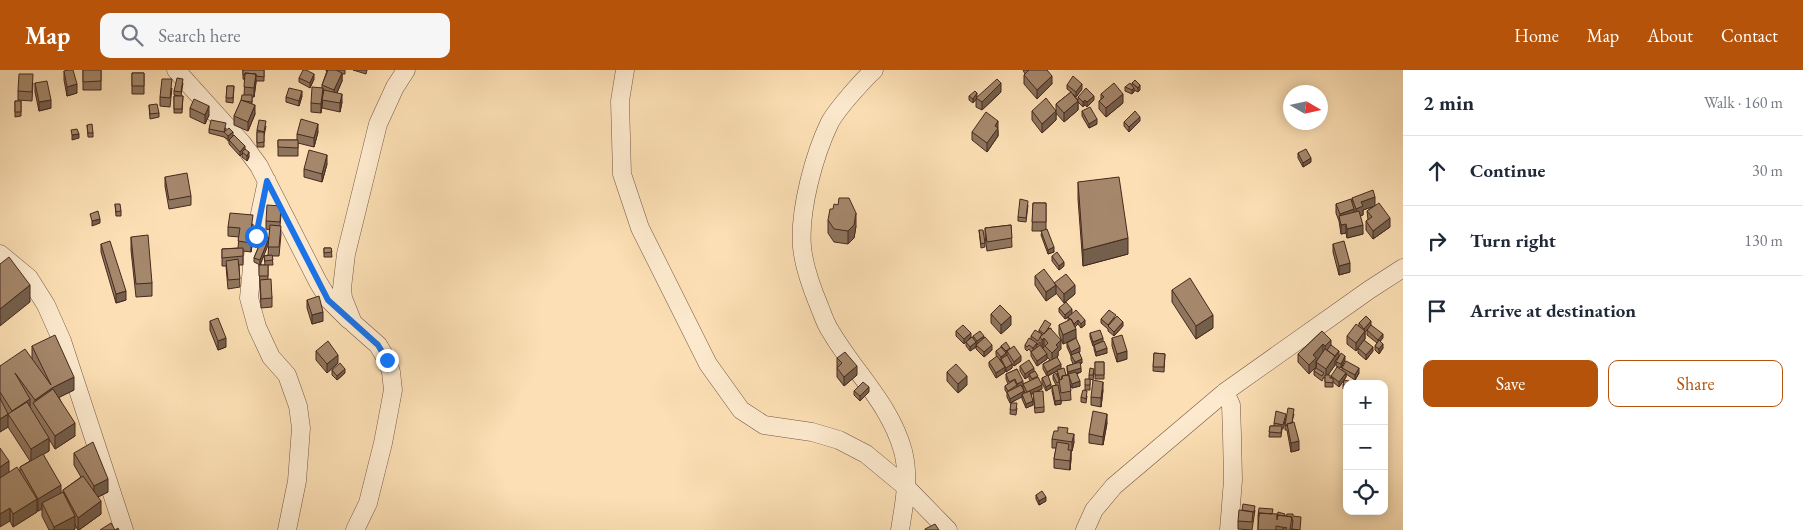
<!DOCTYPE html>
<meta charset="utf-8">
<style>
:root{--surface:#fff;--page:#f6f6f7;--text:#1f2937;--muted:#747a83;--line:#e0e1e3;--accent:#b45309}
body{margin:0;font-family:"EB Garamond",serif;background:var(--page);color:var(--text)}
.controls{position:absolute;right:15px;bottom:15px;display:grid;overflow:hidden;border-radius:10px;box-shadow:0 2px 12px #0003}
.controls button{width:45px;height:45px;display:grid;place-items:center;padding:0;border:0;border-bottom:1px solid var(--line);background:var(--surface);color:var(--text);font:25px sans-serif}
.compass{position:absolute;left:1283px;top:15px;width:45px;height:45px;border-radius:50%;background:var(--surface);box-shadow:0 2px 12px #0003;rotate:99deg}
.stop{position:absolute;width:15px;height:15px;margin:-11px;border:4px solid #1a73e8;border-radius:50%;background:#fff}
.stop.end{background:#1a73e8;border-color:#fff;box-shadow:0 1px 5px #0008}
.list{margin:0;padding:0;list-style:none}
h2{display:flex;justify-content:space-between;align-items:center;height:65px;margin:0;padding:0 20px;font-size:21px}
h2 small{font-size:16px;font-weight:400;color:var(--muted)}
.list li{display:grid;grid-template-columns:32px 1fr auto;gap:15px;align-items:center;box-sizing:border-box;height:70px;padding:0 20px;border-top:1px solid var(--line)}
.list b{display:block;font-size:19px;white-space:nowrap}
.list em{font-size:16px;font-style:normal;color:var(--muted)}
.actions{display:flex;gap:10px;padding:15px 20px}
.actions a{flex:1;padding:11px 0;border:1px solid var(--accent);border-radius:10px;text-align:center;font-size:18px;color:var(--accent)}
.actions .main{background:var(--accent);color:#fff}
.icon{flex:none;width:28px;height:28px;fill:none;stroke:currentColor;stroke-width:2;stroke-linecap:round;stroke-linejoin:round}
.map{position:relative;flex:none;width:1403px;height:460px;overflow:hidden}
header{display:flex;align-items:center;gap:30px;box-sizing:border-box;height:70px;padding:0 25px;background:var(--accent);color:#fff}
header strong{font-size:24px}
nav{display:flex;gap:28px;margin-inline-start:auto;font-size:18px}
.search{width:350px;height:45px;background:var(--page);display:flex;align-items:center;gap:12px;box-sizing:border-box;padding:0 18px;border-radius:10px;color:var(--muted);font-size:19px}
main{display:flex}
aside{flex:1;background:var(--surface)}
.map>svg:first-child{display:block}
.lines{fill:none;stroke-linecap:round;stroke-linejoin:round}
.minor-casing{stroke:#745644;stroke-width:19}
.minor{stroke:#fdeace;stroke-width:18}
.wall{fill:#8e755d;stroke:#46291e;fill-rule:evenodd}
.shaded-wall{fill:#745f4c;stroke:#46291e}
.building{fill:#a5886c;stroke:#46291e}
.route{stroke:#1a73e8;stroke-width:6}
</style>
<header>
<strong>Map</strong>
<div class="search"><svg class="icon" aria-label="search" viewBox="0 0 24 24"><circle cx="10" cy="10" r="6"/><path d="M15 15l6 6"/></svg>Search here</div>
<nav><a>Home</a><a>Map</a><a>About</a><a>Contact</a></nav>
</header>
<main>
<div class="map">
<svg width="1403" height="460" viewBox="0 0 1403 460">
<rect width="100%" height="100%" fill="#fcdfb4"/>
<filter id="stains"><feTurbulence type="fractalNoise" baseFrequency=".004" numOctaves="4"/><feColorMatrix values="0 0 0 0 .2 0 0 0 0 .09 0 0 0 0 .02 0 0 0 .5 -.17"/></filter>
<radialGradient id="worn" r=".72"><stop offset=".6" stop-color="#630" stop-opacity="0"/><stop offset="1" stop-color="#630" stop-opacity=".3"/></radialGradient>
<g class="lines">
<g class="minor-casing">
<path id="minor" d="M176,0l66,73 17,23 59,116 11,18 20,20
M625,0l-5,31 2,73 18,54 68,136 33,46 23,15 48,7 27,8 27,14 41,34 41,42
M874,0c-12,11 -36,38 -44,52 -16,33 -31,88 -28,125 2,21 10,42 18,61 3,8 6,17 11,24 24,41 59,72 72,119 7,27 1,53 -3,79
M267,111l-12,56 -6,61 8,29 14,30 16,18 11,31 3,22 -4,53 -10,49
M0,184l29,24 17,27 16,36 62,189
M1225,322l6,13 1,30 1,45 -4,50
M355,460l13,-27 15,-60 10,-53 -2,-18 -4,-12 -9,-15 -25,-22 -10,-25 -1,-10 4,-34 32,-130 17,-37 11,-17
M1085,460l9,-20 20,-24 111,-94 144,-102 34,-22"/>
</g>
<use href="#minor" class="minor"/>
</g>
<path class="wall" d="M83,0h18v20h-18z
M242,0h22v11h-8l-2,16h-2v7l3,10 -7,17 -14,-6v-9l10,-21 1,-15 -2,-1v-9z
M326,0h19v4h-3v7l-5,12 5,9 -2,10 -18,-4v-7l-1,12 -10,-1v-9l11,-15v-3l5,-14h-1z
M353,0h14l-1,4z
M1023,0h24l5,14 -15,15 -13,-15v-9l1,-1z
M64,1l13,22 -10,3 -3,-16z
M132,3h12v21h-12z
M299,8l15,1 -4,9 -11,-6z
M33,13l-1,18 -14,-1v-9z
M35,13l16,25 -12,3 -4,-19z
M183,13l-2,13h2l-1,17h-8v-17h5l-5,-1v-4z
M1132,13l8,7 -2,2 -4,-2v2l-2,2 -7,-3v-4l7,-2z
M1067,15l15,4 -6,8 -3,-3 5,6v-3l16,3 -7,7 -2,-2 -2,2 -5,-5v8l-14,12 -8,-9v7l-14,13 -10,-13v-9h24v-7l15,-12 -4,-3z
M227,16h7l-1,17 -7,-1z
M172,18l-2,19 -10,-1v-9z
M1001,22l-19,18 -6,-3v-8l-3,4 -4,-3v-4l8,1z
M1101,24l22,9 -17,14 -7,-8v-8l2,-2z
M302,26l-3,10 -13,-4v-5z
M15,31h6v15l-6,1z
M149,35l10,8v4l-9,2z
M190,38l19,7 -4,9 -15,-7z
M1082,41l15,13 -8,4 -7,-12z
M1140,51l-11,11 -5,-6v-4z
M87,55l6,8v4h-5z
M266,56l-2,10v11h-7v-17z
M226,58v3l7,5 12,13 4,8 -2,4 -5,-4v-3l-2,2 -11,-12v-4l-5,-3 -15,-4v-4z
M998,60v6l-11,16 -15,-12v-8z
M318,62l-4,15 -16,-4v13h-20v-16h19v-6z
M1298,83l13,9 -8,5 -5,-9z
M327,94l-5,18 -18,-5v-8z
M165,107l26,19v9l-22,4 -4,-23z
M1078,112l50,72 -45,12 -5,-67z
M1352,128l23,8 15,21 -17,12 -7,-9v-9l2,-1 -1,-9 8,-5 -12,4v5l-3,1 3,18 -16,4 -1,-5 -5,1 -2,-13 -3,-8v-9l16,-2z
M1033,133h13v26l8,23 -6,2 -7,-19 1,-4h-10z
M115,134l6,7v5h-5z
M1028,135l-2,17 -8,-1v-4z
M281,145l-1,11 1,8 -2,22h-7l1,9h-5v14l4,19v9l-11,1 -2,-43h6l-1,-9 4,-1 2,-25 -4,-1v-8z
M828,150l28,6 -2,12 -6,6 -14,-2 -6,-9z
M253,154v15l-2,13 -8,-1v14h-4l1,22 -12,2 -2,-23h-4v-17l16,-1 1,-11 -11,-1v-9z
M1011,155l1,22 -25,4 -2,-15v-8z
M979,160l6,13v4l-4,1z
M263,166l-3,29 -6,-3v-4z
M131,167l21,46v13l-16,1 -5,-47z
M101,174l25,56 -10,3 -15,-51z
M1333,174l17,28 -11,3 -6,-23z
M324,178h7l1,9h-8z
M1052,186l12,10 -5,4 -7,-9z
M1035,206l19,7 21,11 -11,9 -8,-10 -10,8 -11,-16z
M1172,220l41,38 -17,11 -24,-37z
M307,230l16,21 -11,3 -5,-16z
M1059,238l13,6 13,11 -4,3 -3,-4 -3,3 1,11 -13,6 -4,-10v-9l9,-4v-4l2,-1 -5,3 -6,-7z
M991,244l20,11 -10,9 -10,-11z
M1116,248l7,8 -9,10 -6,-5v-2l-7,-6v-4z
M210,251l16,26 -8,3 -8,-20z
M1359,253l12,2 12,13 -3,3 3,7 -4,6 -4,-4v-4l2,-3 -10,-8v-5l-2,2v7l-1,1 9,11 -7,9 -8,-7v-4l-2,2 -9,-7v-8l12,-11z
M1051,258v1l10,20 -3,3v4l-1,1 4,12 5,6h2l-1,-5v-4l6,-2 -2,-5v-3l-4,-9v-4l13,9h-1l3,11 -2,1 1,8 -4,2 3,12 -8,2 -2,-4 1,16 -10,1v-1v4l-6,1 -3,-14v-5l4,-1 -3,-6v-4l5,3 -1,-7 -9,5 3,12 -5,3 -4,-8v-5l5,-2 -4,-7v-5l7,-4 -3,-3v2l-10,7 -6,-10v-4l-2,-3 -2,2 -2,-2v-4l6,-6v-3l8,-4v-2zM1040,272v3l-4,3 1,-4 1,1z
M956,261l15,6 -7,7 -8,-8z
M1322,261l9,14 8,11 -4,5v4l-7,10 2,3h1v-2l11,-6v-2l17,5 -4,7 -9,-6v3l-7,10 -6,-5v5h-8v-9l-1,-1 -2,4 -8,-6v-4l2,-3v-6l5,-7 -5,6v6l-7,7 -11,-12v-8z
M1090,263l13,9 4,11 -11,3 -2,-7v-3h-1l-3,-9z
M973,266l11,2 8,12 -8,7 -8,-8v-5v3l-6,4 -4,-5v-4l7,-3z
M1112,268l15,21 -10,3 -5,-16z
M32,276l42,44 -15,7 16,39 -20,13 -6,-10v12l-6,3 18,39h2v-3l18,-13 -7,-12v-12l34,39 -10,5 3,17 -22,16h-1l-3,-5v4l-2,1h-24l-7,-14v-7l-4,2 -1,-1v2l-24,15 -3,-6 -1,-48 11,-2v-4l10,-6 -22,-34 -8,5v-66l32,-7z
M1001,276l9,3 11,12 -7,5 -2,-2v4l-6,4 -1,-3v3l-9,6 -7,-12v-4l8,-5 -1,-2v-4l5,-3z
M316,281l22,12 -11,10 -11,-13z
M1154,283l11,1 -1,18 -11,-1z
M837,288l20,17 -13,11 -7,-9z
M1345,290l-4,8 -5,-2v-4z
M1095,292h9v17h-9z
M1020,296l14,5 4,7 4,11 -7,3 9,15v5l-9,1 -2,-20 -2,1 2,11 -7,3 -4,-9v-3l-11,7 6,5 -1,7 -6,-1 1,-11h-1l-3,-6v-4l-2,-3v-4l3,-2 -2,-5v-5l11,-5 6,17h-2l3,8 1,-1 -2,-5v-4l7,-3 -1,-2v-3l-4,3 -5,-8z
M332,300l13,3 -8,7 -5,-5z
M947,302l20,13 -9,8 -11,-12z
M1094,303l-1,7 -3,-1v11h-5v-5l4,-6v-4z
M1347,314v5h-4v-4z
M1103,320l-2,17 -10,-2v-8z
M854,321l15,1 -9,9 -6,-6z
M1087,326l-1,7 -5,-1v-5z
M1294,344l-2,8 7,28 -8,2 -4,-22h-2v-5z
M1286,348l-3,11h-1l-1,8h-12l1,-11h4v-3z
M1107,353l-4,22 -14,-2v-9z
M1068,363l6,9 -2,9h-1v8l-1,11 -16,-2v-9l2,-11h-4v-9z
M1036,425l10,6 -7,4 -3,-6z
M1255,440l-3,20 -14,-1v-8z
M1273,444l12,2h8l7,14h-42v-14z"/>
<path class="shaded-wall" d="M342,3v8l-8,18v-9z
M256,4v9l-2,14v-9z
M314,4v5l-4,9v-5z
M1052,6v8l-15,15v-9z
M1001,13v9l-19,18v-8z
M77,14v9l-10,3v-9z
M1082,14v5l-6,8v-5z
M1140,15v5l-2,2v-4z
M323,18v9l-2,16v-9z
M1134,18v4l-2,2v-4z
M302,21v5l-3,10v-5z
M977,23v5l-4,5v-4z
M342,24v8l-2,10v-9z
M1123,24v9l-17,14v-9z
M1094,26v4l-7,7v-5z
M51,30v8l-12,3v-9z
M1085,30v5l-2,2v-5z
M1078,31v9l-14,12v-9z
M255,35v9l-7,17v-9z
M209,36v9l-4,9v-9z
M1056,41v9l-14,13v-9z
M1140,47v4l-11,11v-5z
M1097,49v5l-8,4v-4z
M998,51v15l-11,16v-9l8,-17z
M318,54v8l-4,15v-9z
M233,62v4l-5,5v-5z
M79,64v4l-7,2v-5z
M245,76v5l-5,5v-4z
M249,82v5l-2,4v-5z
M327,85v9l-5,18v-8z
M1311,88v4l-8,5v-4z
M1375,127v9l-12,4v5l-7,3v-9l5,-7z
M1354,139v9h-14v-4z
M856,143v13l-2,12 -6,6v-13z
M1390,148v9l-17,12v-8z
M100,149v4l-8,3v-5z
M1346,154v9l-5,1v-9z
M1363,155v9l-16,4v-9z
M253,160v9l-2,13v-9z
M269,168v5l-9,22v-5z
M1128,168v16l-45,12v-16z
M1054,177v5l-6,2v-4z
M1064,192v4l-5,4v-4z
M1350,193v9l-11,3v-9z
M30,215v17l-30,24v-17z
M1056,215v9l-10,7v-9z
M1075,215v9l-11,9v-9z
M126,221v9l-10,3v-9z
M1072,239v5l-7,5v-4z
M323,242v9l-11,3v-9z
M1213,245v13l-17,11v-13z
M1011,246v9l-10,9v-9z
M1078,250v4l-4,4v-4z
M1085,250v5l-4,3v-4z
M1371,251v5l-6,6v7l-9,12v-8l8,-11v-3z
M1123,252v4l-9,10v-4z
M1076,259v9l-13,6v-9z
M971,263v4l-7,7v-5z
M1383,264v4l-5,6v-4z
M984,266v5l-7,5v-5z
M226,268v9l-8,3v-9z
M1044,268v9l-2,2v-9z
M1103,268v5l-10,3v-4z
M1061,270v9l-3,3v4l-6,6v-9l4,-8z
M1331,270v9l-6,5v-8z
M976,272v5l-6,4v-4z
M1037,273v5l-4,5v-5z
M1323,274v9l-7,8v6l-7,7v-9l4,-10z
M1383,274v4l-4,6v-5z
M992,275v5l-8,7v-5z
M1080,277v5l-9,4v-4z
M1373,277v4l-7,9v-5z
M1010,278v4l-3,-1v4l-6,4v3v-5l5,-4v-2z
M1107,278v5l-11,3v-4z
M1127,281v8l-10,3v-8z
M1339,281v5l-4,5v4l-9,13v-9z
M1047,284v5l-10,7v-5z
M338,285v8l-11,10v-9z
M1021,286v5l-7,5v-4z
M1345,286v4l-4,8v-4z
M1082,289v4l-7,3v-4z
M1012,294v4l-6,4v-4z
M1061,294v5l-14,7v-4z
M857,296v9l-13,11v-9z
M1005,297v5l-9,6v-5z
M1034,298v4l-5,2v2l-4,3v-5z
M1081,298v4l-13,4v-4z
M1359,298v5l-4,7v-5z
M345,299v4l-8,7v-4z
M1346,303v4l-7,10v-5z
M967,306v9l-9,8v-9z
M74,307v13l-22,11 -17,4v-5l17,-12z
M1023,311v5l-6,2v-4z
M1080,311v5l-8,2v-4z
M1103,312v8l-2,17v-9z
M1051,314v4l-5,3v-4z
M1042,315v4l-15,7v-4z
M869,317v5l-9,9v-5z
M1024,321v5l-2,-2v3l-12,6v-4z
M30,329v13l-18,7v-8z
M1061,330v4l-6,1v-4z
M1033,331v4l-7,3v-4z
M8,344v13l-8,5v-13z
M1107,344v9l-4,22v-8z
M75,353v13l-20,13v-13z
M1074,364v8l-2,9v-9z
M49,368v13l-18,11v-13z
M1299,371v9l-8,2v-9z
M1071,380v9l-1,11v-9z
M9,391v13l-9,6v-13z
M108,409v13l-14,7v-13z
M61,415v13l-19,5v6l-4,2v-12z
M1046,427v4l-7,4v-4z
M37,429v13l-24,15v-13z
M101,431v13l-22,16h-1v-12z
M10,438v13l-10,6v-13z
M75,446v13l-2,1h-19v-3z"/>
<path class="building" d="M68,0h5l4,14 -10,3 -3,-16z
M83,0h18v11l-18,1z
M243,0h21v7l-8,-1v-2l-11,-1v2h-2z
M303,0h3l8,4 -4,9 -11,-5z
M328,0h8l6,3 -8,17 -12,-5z
M1029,0h18l5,6 -15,14 -13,-15z
M132,3h12v13h-12z
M245,3l11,1 -2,14 -10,-1z
M19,4h14l-1,18 -14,-1z
M1073,6l9,8 -6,8 -9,-7z
M177,8l6,1 -2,13 -7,-1z
M162,9h10l-2,19 -10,-1z
M997,9l4,4 -19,19 -6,-4z
M1135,10l5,5 -2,3 -6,-5z
M47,11l4,19 -12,2 -4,-19z
M1114,13l9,11 -17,14 -7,-7 5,-4 -3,-3z
M1130,13l4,5 -2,2 -7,-3z
M227,16h7l-1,12h-7z
M312,17l11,1 -2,16 -10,-1z
M289,18l13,3 -3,10 -13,-4z
M1086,18l8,8 -7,6 -2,-2 -2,2 -5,-5z
M324,20l18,4 -2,9 -18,-3z
M975,21l2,2 -4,6 -4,-3z
M1071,22l7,9 -14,12 -8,-9z
M242,25h10v7l-7,-1 -4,-1z
M174,26h9l-1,13h-8z
M1046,28l10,13 -14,13 -10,-13z
M194,29l15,7 -4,9 -15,-7z
M241,30l14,5 -7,17 -14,-6z
M15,31h6v11h-6z
M157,34l2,9 -9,1 -1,-9z
M1090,37l7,12 -8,5 -7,-13z
M1135,41l5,6 -11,10 -5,-5z
M986,42l12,9 -3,5 3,2 -11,15 -15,-11z
M301,49l17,5 -4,14 -17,-4z
M211,50l15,3 -2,9 -15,-3z
M259,50l7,1 -2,11 -7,-2z
M92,54l1,9h-5l-1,-8z
M229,58l4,4 -5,4 -4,-4z
M77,59l2,5 -7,1 -1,-5z
M257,62h7v10l-7,1z
M234,65l11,11 -5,6 -11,-12z
M278,70h20v8l-20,-1z
M245,79l4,3 -2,4 -5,-4z
M1306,79l5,9 -8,5 -5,-10z
M309,80l18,5 -5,19 -18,-5z
M187,103l4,23 -22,4 -4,-23z
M1119,107l9,61 -45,12 -5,-68z
M1373,120l2,7 -14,5 2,4 -7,3 -4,-11z
M839,128h10l7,15 -2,12 -6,6 -14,-2 -6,-9 2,-11h3l1,-5 4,1z
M1020,129l8,2 -2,17 -8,-1z
M1351,129l3,10 -14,5 -4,-10z
M1033,133h13v19h-14z
M1379,133l11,15 -17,13 -7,-10 6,-4 -5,-6z
M115,134h5l1,7 -5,1z
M267,135l14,1 -1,16 -14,-1z
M98,141l2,8 -8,2 -2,-7z
M1359,141l4,14 -16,4 -1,-5 -5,1 -2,-9z
M230,143l23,2 -2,15h2l-2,13 -13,-2 2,-13 -12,-1z
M270,155l11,1 -2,21h-11z
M1011,155l1,13 -25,4 -2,-14z
M1047,159l7,18 -6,3 -7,-19z
M979,160h4l2,13 -4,1z
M148,165l4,48 -16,1 -5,-47z
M263,166l6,2 -9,22 -6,-2z
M110,171l16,50 -10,3 -15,-50z
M1344,171l6,22 -11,3 -6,-22z
M243,178v8l-21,2v-9z
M324,178h7l1,4 -8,1z
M1057,182l7,10 -5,4 -7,-10z
M272,185l1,5 -8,1 -1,-5z
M9,187l21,28 -30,24v-45z
M238,189l2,20 -12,1 -2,-19z
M259,195h9v11h-9z
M1044,199l12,16 -10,7 -11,-16z
M1066,204l9,11 -11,9 -10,-11z
M1190,208l23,37 -17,11 -24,-36z
M271,209l1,19 -11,1 -1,-19z
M319,226l4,16 -11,3 -5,-15z
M1066,232l6,7 -7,6 -6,-7z
M1000,235l11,11 -10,9 -10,-11z
M1076,240l9,10 -4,4 -3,-4 -4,4 -3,-5h-1l-2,-2z
M1109,240l7,5 -8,10 -7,-6z
M1117,246l6,6 -9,10 -6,-6z
M1366,246l5,5 -7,8 -5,-6z
M218,248l8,20 -8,3 -8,-20z
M1071,249l5,10 -13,6 -4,-10z
M1045,250l6,4 -7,10 -5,-4z
M1356,254l9,7 -9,12 -9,-7z
M963,255l8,8 -7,6 -8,-8z
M1371,255l12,9 -5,6 -11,-10z
M1050,258l11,12 -5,5 2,2 -6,6 -7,-7 3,-3 -4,-5 -2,2 -2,-3z
M1035,260l7,4 -4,7 -7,-5z
M1100,260l3,8 -10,4 -3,-9z
M980,261l4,5 -7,5 -4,-5z
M1322,261l9,9 -6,6 -2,-2 -10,11 3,3 -7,7 -11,-11z
M55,265l19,42 -22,11 -17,12 -20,-27 15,26 -18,12 -12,-19v-26l25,-17 26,36 -19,-39z
M1122,265l5,16 -10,3 -5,-16z
M972,267l4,5 -6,5 -4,-5z
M985,267l7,8 -8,7 -8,-7z
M1029,268l8,5 -4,5 -4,-3 -2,2 -2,-2z
M1076,268l4,9 -9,5 -4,-9z
M1364,270l9,7 -7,8 -8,-7z
M1379,270l4,4 -4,5 -4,-3z
M328,271l10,14 -11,9 -11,-13z
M1104,271l3,7 -11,4 -2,-7z
M1006,272l4,6 -4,3 -5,-5z
M1040,275l7,9 -10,7 -6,-9z
M1331,275l8,6 -5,6 1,-1 -8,-6z
M1014,276l7,10 -7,6 -7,-11z
M1001,277l5,6 -5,4 -5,-6z
M1325,279l10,7 -9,13 -10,-7z
M845,282l12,14 -13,11 -7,-9 5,-5 -5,-5z
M1079,282l3,7 -7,3 -4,-7z
M1154,283l11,1 -1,13h-11z
M1341,283l4,3 -4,8 -5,-2z
M1007,285l5,9 -6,4 -5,-9z
M997,286l8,11 -9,6 -7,-11z
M1057,287l4,7 -14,8 -4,-8z
M1029,290l5,8 -9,6 -5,-8z
M1346,291l13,7 -4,7 -13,-7z
M1080,292l1,6 -13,4 -1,-6z
M1095,292h9v13h-9z
M340,293l5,6 -8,7 -5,-6z
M956,294l11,12 -9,8 -11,-12z
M1337,297l9,6 -7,9 -8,-6z
M1064,298l2,7 -4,1v3l-2,1 -3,-10z
M1090,298l4,1 -1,6h-4z
M1316,298l8,5 -2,3 -8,-5z
M1017,299l6,12 -6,3 -2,-5 -6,3 -3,-8z
M1035,301l3,5 -6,3 -3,-5z
M1076,302l4,9 -8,3 -4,-10z
M1056,303l3,7v2l-2,1 -4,-8z
M1048,305l3,9 -5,3 -4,-9z
M1069,305l2,16 -10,2 -2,-13 3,-1v-3z
M1325,305h5v3h3v5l-8,-1z
M1038,307l4,8 -15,7 -4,-8z
M1085,309h5v6h-5z
M1014,310l3,5 -9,6 -3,-5z
M1093,310l10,2 -2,16 -10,-1z
M1344,310l5,1v3h-2v1h-4z
M863,312l6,5 -9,9 -6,-5z
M1021,315l3,6 -14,8 -3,-7z
M1058,315l3,15 -6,1 -3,-15z
M53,319l22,34 -20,13 -22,-33z
M1083,320l4,1 -1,8 -5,-2z
M1030,321l3,10 -7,3 -4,-10z
M1043,321l1,16 -9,1 -2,-16z
M0,328l8,16 -8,5z
M27,332l22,36 -18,11 -23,-35z
M1011,333h6l-1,7h-6z
M1288,338l6,1 -2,14 -5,1v2l-2,-1z
M1093,341l14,3 -4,23 -14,-3z
M1276,341l10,3 -3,11 -9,-2z
M1294,352l5,19 -8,2 -4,-19z
M1270,356h12l-1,7 -12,-1z
M1058,357l10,1 -1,5 7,1 -2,8 -20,-3 2,-8h4z
M93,372l15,37 -14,7 -20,-33z
M1057,372l12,2 -1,6h3l-1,11 -16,-2z
M0,378l9,13 -9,6z
M43,384l18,31 -23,14 -18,-32z
M17,397l20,32 -24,15 -3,-6 -10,6v-36z
M83,406l18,25 -23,17 -15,-28z
M1042,421l4,6 -7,4 -3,-6z
M63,422l12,24 -21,11 -12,-24z
M1243,434l12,2 -1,6 -12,-2z
M1259,438l14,1 -1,5 -13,-1v3h-1z
M1239,440l14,2 -1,10 -14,-1z
M1278,442l7,2 -1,2 -6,-1 -1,2z
M1259,443l18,1v6l1,-5 14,2 -2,12 8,1h-15v-2h4l-11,-2v4h-18z
M1287,444h6v2l8,1 -1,13 -8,-1 1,-9h-1v-3l-6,-1z
M111,453l4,7 3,-2 1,2h-19z
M935,454l4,6h-14v-1z"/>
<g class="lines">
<path class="route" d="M256,166l11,-55 61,119 50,45 9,15"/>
</g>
<rect width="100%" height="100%" filter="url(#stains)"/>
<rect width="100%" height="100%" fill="url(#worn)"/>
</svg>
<div class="controls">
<button>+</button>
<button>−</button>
<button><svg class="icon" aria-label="locate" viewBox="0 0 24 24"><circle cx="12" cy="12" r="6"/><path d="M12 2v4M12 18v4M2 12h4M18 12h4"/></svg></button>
</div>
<svg class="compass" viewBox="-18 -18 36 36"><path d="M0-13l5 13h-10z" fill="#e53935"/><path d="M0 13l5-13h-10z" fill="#747a83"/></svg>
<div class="stop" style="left:256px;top:166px"></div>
<div class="stop end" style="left:387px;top:290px"></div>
</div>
<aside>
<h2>2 min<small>Walk · 160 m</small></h2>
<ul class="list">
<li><svg class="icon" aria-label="ahead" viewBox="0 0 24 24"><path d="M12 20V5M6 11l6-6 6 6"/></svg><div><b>Continue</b></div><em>30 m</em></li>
<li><svg class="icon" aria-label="right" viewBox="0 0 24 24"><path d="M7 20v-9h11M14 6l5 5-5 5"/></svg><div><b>Turn right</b></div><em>130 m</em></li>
<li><svg class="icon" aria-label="arrive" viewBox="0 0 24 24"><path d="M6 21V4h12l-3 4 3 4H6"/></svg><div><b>Arrive at destination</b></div></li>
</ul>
<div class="actions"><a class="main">Save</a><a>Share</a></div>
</aside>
</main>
